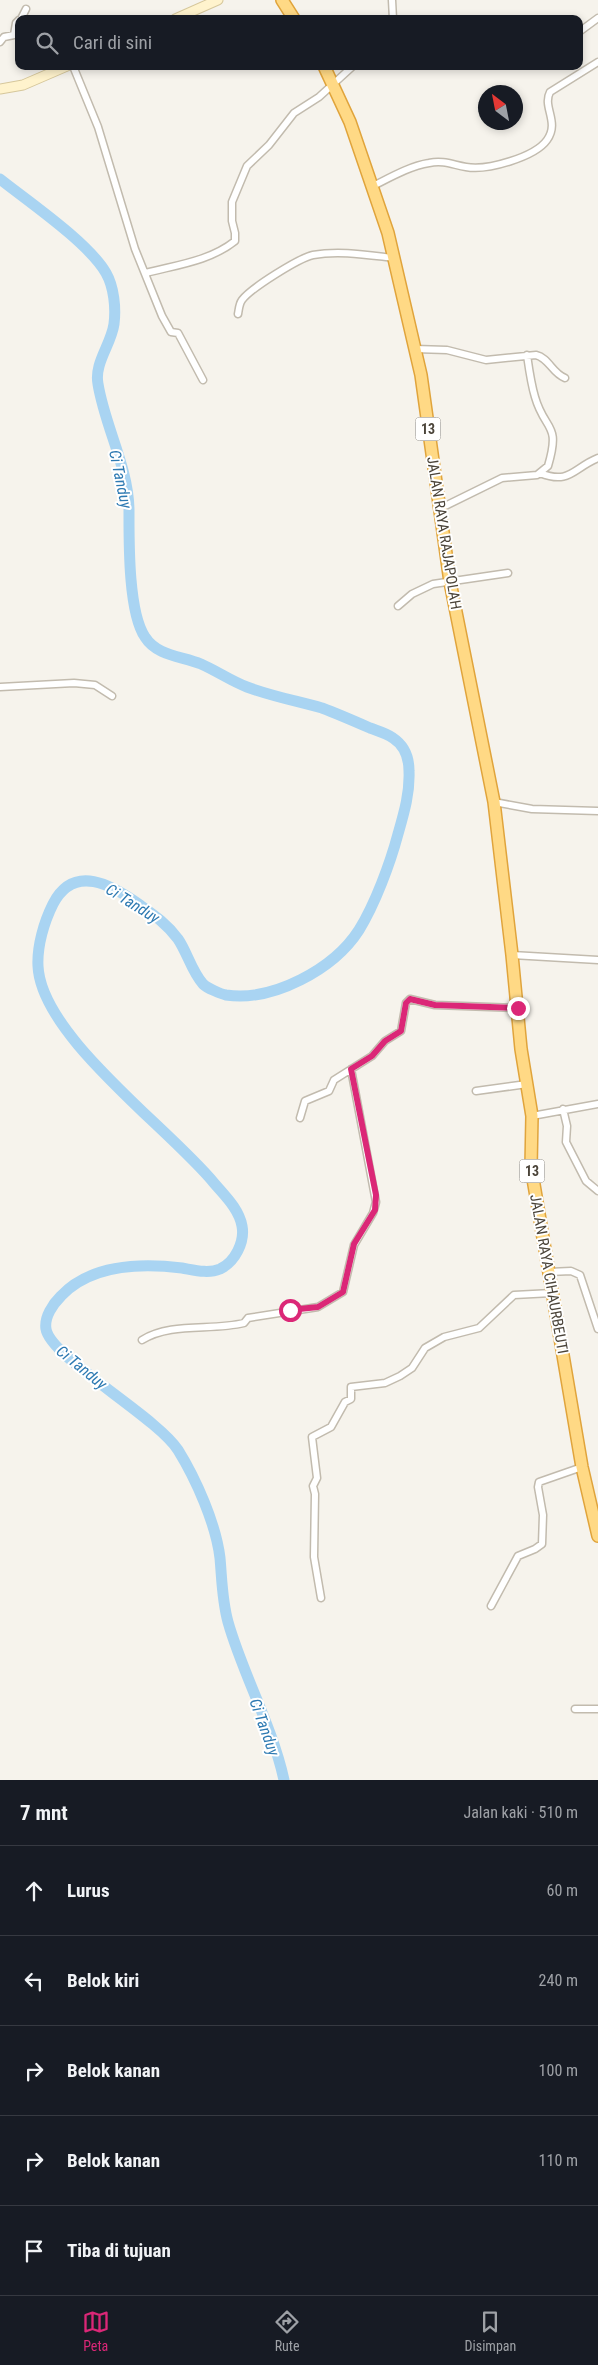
<!DOCTYPE html>
<html lang="id">
<meta charset="utf-8">
<style>
:root{--surface:#171b24;--page:#242831;--text:#f1f3f6;--muted:#9ea1a6;--line:#363941;--accent:#db2777}
body{margin:0;font-family:"Roboto Condensed",sans-serif;background:var(--page);color:var(--text)}
.compass{position:absolute;left:478px;top:85px;width:45px;height:45px;border-radius:50%;background:var(--surface);box-shadow:0 2px 8px #0003;rotate:328deg}
.stop{position:absolute;width:15px;height:15px;margin:-11px;border:4px solid #db2777;border-radius:50%;background:#fff}
.stop.end{background:#db2777;border-color:#fff;box-shadow:0 1px 5px #0008}
.list{margin:0;padding:0;list-style:none}
h2{display:flex;justify-content:space-between;align-items:center;height:65px;margin:0;padding:0 20px;font-size:21px}
h2 small{font-size:16px;font-weight:400;color:var(--muted)}
.list li{display:grid;grid-template-columns:32px 1fr auto;gap:15px;align-items:center;box-sizing:border-box;height:90px;padding:0 20px;border-top:1px solid var(--line)}
.list b{display:block;font-size:19px;white-space:nowrap}
.list em{font-size:16px;font-style:normal;color:var(--muted)}
.icon{flex:none;width:28px;height:28px;fill:none;stroke:currentColor;stroke-width:2;stroke-linecap:round;stroke-linejoin:round}
.map{position:relative;flex:none;width:598px;height:1780px;overflow:hidden}
.search{position:absolute;background:var(--surface);box-shadow:0 2px 8px #0003;left:15px;right:15px;top:15px;height:55px;display:flex;align-items:center;gap:12px;box-sizing:border-box;padding:0 18px;border-radius:10px;color:var(--muted);font-size:19px}
.sheet{height:515px;background:var(--surface)}
nav{display:flex;justify-content:space-around;align-items:center;box-sizing:border-box;height:70px;border-top:1px solid var(--line);background:var(--surface);font-size:14px;color:var(--muted)}
nav a{display:grid;justify-items:center;gap:2px}
nav .on{color:var(--accent)}
.map>svg:first-child{display:block}
.lines{fill:none;stroke-linecap:round;stroke-linejoin:round}
.river{stroke:#a9d4f2;stroke-width:11}
.minor-casing{stroke:#c2bbae;stroke-width:9}
.secondary-casing{stroke:#d6c79b;stroke-width:11}
.trunk-casing{stroke:#e0a43c;stroke-width:14}
.minor{stroke:#fff;stroke-width:6}
.secondary{stroke:#fff3cd;stroke-width:9}
.trunk{stroke:#ffd985;stroke-width:11}
.route{stroke:#db2777;stroke-width:6}
.labels{text-anchor:middle;stroke-width:4;stroke-linejoin:round;paint-order:stroke}
.shield{fill:#fff;stroke:#817c74;stroke-width:1}
.shield-label{font-size:14px;font-weight:bold;fill:#4b4439}
.street-label{font-size:15px;fill:#4b4439;stroke:#fff}
.water-label{font-size:16px;font-style:italic;fill:#2e7ab2;stroke:#fff}
</style>
<div class="map">
<svg width="598" height="1780" viewBox="0 0 598 1780">
<rect width="100%" height="100%" fill="#f6f3ec"/>
<g class="lines">
<path class="river" d="M0,179c29,23 89,64 106,94 8,14 10,35 8,51 -3,21 -20,39 -16,60 7,43 30,82 31,125 0,31 -1,103 16,128 12,19 36,19 56,27 16,7 30,17 46,23 24,9 50,14 75,21 16,6 32,13 48,20 8,3 16,5 23,10 12,8 16,20 16,33 1,22 -5,42 -11,63 -8,30 -23,70 -39,96 -25,39 -86,72 -133,65 -5,-1 -19,-7 -23,-11 -11,-12 -16,-32 -25,-45 -11,-15 -24,-24 -38,-34 -28,-20 -66,-42 -87,-1 -9,18 -16,42 -15,62 3,70 131,162 176,217 11,13 25,26 28,43 3,16 -7,36 -22,43 -12,5 -26,1 -38,-1 -41,-5 -91,-4 -121,28 -8,8 -17,21 -15,33 4,28 111,88 132,121 18,29 38,74 42,108 2,22 2,42 8,64 15,53 44,103 56,158"/>
<g class="minor-casing">
<path id="minor" d="M392,0l1,19
M21,19l5,-10
M579,32l19,-14
M0,42l4,-5 10,-2 2,-12 3,-3
M73,66l25,61 37,122 27,67 9,16 7,1 25,47
M373,186c18,-9 37,-20 56,-23 15,-3 24,2 37,4 21,4 69,-10 81,-27 13,-18 -5,-33 3,-48l48,-30
M146,273c30,-8 64,-12 89,-32v-8l-3,-12v-19l15,-36 22,-21 25,-32 25,-16 34,-31
M238,314c1,-5 1,-10 4,-14 9,-12 57,-42 71,-45 26,-5 55,0 81,3
M415,349l32,1 39,10 50,-5c13,3 16,18 29,23
M540,473c30,12 33,-5 58,-15
M439,509l63,-31 35,-3 11,-9c13,-44 -3,-34 -13,-69 -4,-13 -6,-28 -8,-42
M398,606l14,-12 21,-10 75,-11
M0,687l74,-4 21,2 17,11
M494,802l38,7 66,2
M512,955l86,5
M476,1091l51,-7
M563,1109l4,17 -1,16 20,39 12,10
M532,1116l66,-12
M300,1118l5,-17 24,-10 5,-11 38,-24 13,-15 16,-10 5,-28 4,-4 25,6 83,3
M549,1272l22,-1 9,4 18,54
M142,1340c29,-18 69,-9 102,-17l4,-5 70,-11 25,-15 11,-47 19,-32 3,-11 -25,-133
M321,1598l-7,-41 1,-63 -2,-8 4,-8 -5,-41 19,-10 14,-25 6,-3v-12l34,-4 15,-7 12,-8 13,-20 19,-11 35,-9 35,-33 38,-2
M491,1606l27,-50 17,-7 7,-5 1,-29 -5,-28 1,-5 43,-15
M575,1709h23"/>
</g>
<g class="secondary-casing">
<path id="secondary" d="M175,19l43,-19
M0,89l23,-4 44,-19"/>
</g>
<g class="trunk-casing">
<path id="trunk" d="M282,0l12,19
M324,66l26,56 38,111 33,142 29,207 44,220 18,153 9,94 11,67 -1,51 51,300 16,69"/>
</g>
<use href="#minor" class="minor"/>
<use href="#secondary" class="secondary"/>
<use href="#trunk" class="trunk"/>
</g>
<g class="lines">
<path class="route" d="M290,1310l28,-3 25,-15 11,-48 21,-34 1,-15 -25,-126 21,-13 13,-15 16,-10 5,-28 4,-4 25,6 83,3"/>
</g>
<g class="labels">
<g class="shield">
<rect x="415.5" y="417.5" width="25" height="23" rx="4"/>
<rect x="519.5" y="1159.5" width="25" height="23" rx="4"/>
</g>
<g class="shield-label">
<text x="428" y="434">13</text>
<text x="532" y="1176">13</text>
</g>
<g class="street-label">
<text transform="translate(444 533) rotate(81)" y="5">JALAN RAYA RAJAPOLAH</text>
<text transform="translate(549 1274) rotate(80)" y="5">JALAN RAYA CIHAURBEUTI</text>
</g>
<g class="water-label">
<text transform="translate(121 479) rotate(78)" y="6">Ci Tanduy</text>
<text transform="translate(133 903) rotate(32)" y="6">Ci Tanduy</text>
<text transform="translate(82 1367) rotate(39)" y="6">Ci Tanduy</text>
<text transform="translate(265 1727) rotate(70)" y="6">Ci Tanduy</text>
</g>
</g>
</svg>
<svg class="compass" viewBox="-18 -18 36 36"><path d="M0-13l5 13h-10z" fill="#e53935"/><path d="M0 13l5-13h-10z" fill="#9ea1a6"/></svg>
<div class="stop" style="left:290px;top:1310px"></div>
<div class="stop end" style="left:518px;top:1008px"></div>
<div class="search"><svg class="icon" aria-label="search" viewBox="0 0 24 24"><circle cx="10" cy="10" r="6"/><path d="M15 15l6 6"/></svg>Cari di sini</div>
</div>
<section class="sheet">
<h2>7 mnt<small>Jalan kaki · 510 m</small></h2>
<ul class="list">
<li><svg class="icon" aria-label="ahead" viewBox="0 0 24 24"><path d="M12 20V5M6 11l6-6 6 6"/></svg><div><b>Lurus</b></div><em>60 m</em></li>
<li><svg class="icon" aria-label="left" viewBox="0 0 24 24"><path d="M17 20v-9H6M10 6l-5 5 5 5"/></svg><div><b>Belok kiri</b></div><em>240 m</em></li>
<li><svg class="icon" aria-label="right" viewBox="0 0 24 24"><path d="M7 20v-9h11M14 6l5 5-5 5"/></svg><div><b>Belok kanan</b></div><em>100 m</em></li>
<li><svg class="icon" aria-label="right" viewBox="0 0 24 24"><path d="M7 20v-9h11M14 6l5 5-5 5"/></svg><div><b>Belok kanan</b></div><em>110 m</em></li>
<li><svg class="icon" aria-label="arrive" viewBox="0 0 24 24"><path d="M6 21V4h12l-3 4 3 4H6"/></svg><div><b>Tiba di tujuan</b></div></li>
</ul>
</section>
<nav>
<a class="on"><svg class="icon" aria-label="map" viewBox="0 0 24 24"><path d="M3 6l6-2 6 2 6-2v14l-6 2-6-2-6 2zM9 4v14M15 6v14"/></svg>Peta</a>
<a><svg class="icon" aria-label="directions" viewBox="0 0 24 24"><path d="M12 3l9 9-9 9-9-9zM9 14v-3h6M13 9l2 2-2 2"/></svg>Rute</a>
<a><svg class="icon" aria-label="saved" viewBox="0 0 24 24"><path d="M7 4h10v16l-5-4-5 4z"/></svg>Disimpan</a>
</nav>
